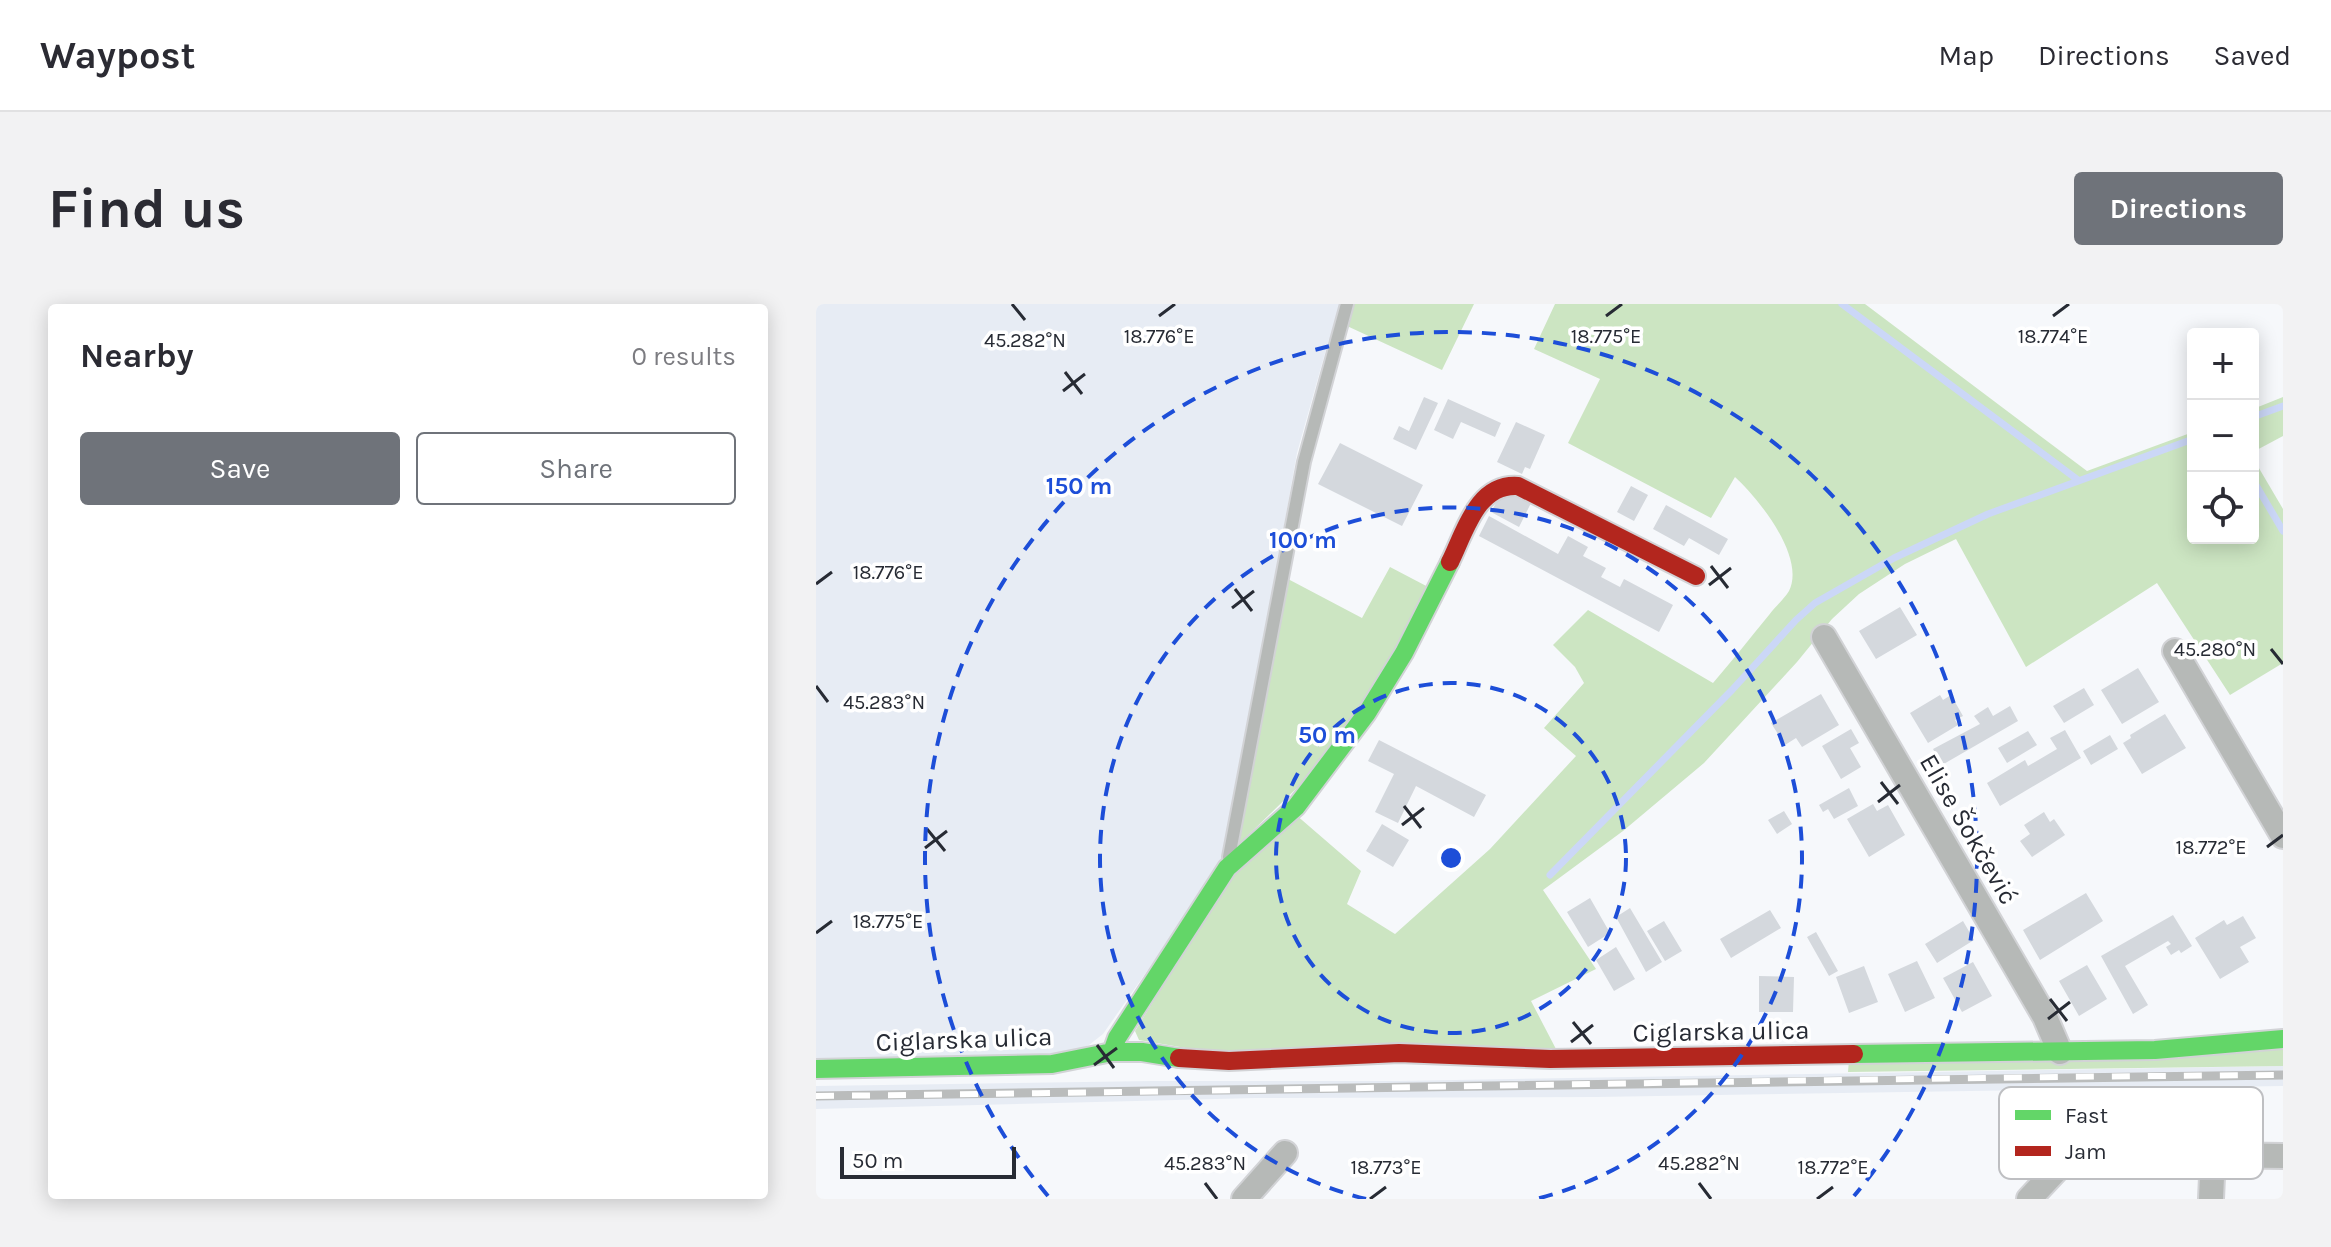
<!DOCTYPE html>
<meta charset="utf-8">
<style>
:root{--surface:#fff;--page:#f2f2f3;--text:#2b2b33;--muted:#7c7c81;--line:#e1e1e2;--accent:#6f737a}
body{margin:0;font-family:Karla,sans-serif;background:var(--page);color:var(--text)}
.controls{position:absolute;right:24px;top:24px;display:grid;overflow:hidden;border-radius:8px;box-shadow:0 4px 20px #0003}
.controls button{width:72px;height:72px;display:grid;place-items:center;padding:0;border:0;border-bottom:2px solid var(--line);background:var(--surface);color:var(--text);font:40px sans-serif}
.scale{position:absolute;left:24px;bottom:20px;width:176px;box-sizing:border-box;padding-left:8px;border:4px solid #272b34;border-top:0;font-size:22px;line-height:28px;white-space:nowrap;color:#272b34;-webkit-text-stroke:6px #fff;paint-order:stroke}
.list{margin:0;padding:0;list-style:none}
h2{display:flex;justify-content:space-between;align-items:center;height:104px;margin:0;padding:0 32px;font-size:34px}
h2 small{font-size:26px;font-weight:400;color:var(--muted)}
.actions{display:flex;gap:16px;padding:24px 32px}
.actions a{flex:1;padding:18px 0;border:2px solid var(--accent);border-radius:8px;text-align:center;font-size:28px;color:var(--accent)}
.actions .main{background:var(--accent);color:#fff}
.icon{flex:none;width:44px;height:44px;fill:none;stroke:currentColor;stroke-width:2;stroke-linecap:round;stroke-linejoin:round}
.map{position:relative;flex:none;width:1467px;height:895px;overflow:hidden;border-radius:8px}
header{display:flex;align-items:center;gap:48px;box-sizing:border-box;height:112px;padding:0 40px;background:var(--surface);border-bottom:2px solid var(--line)}
header strong{font-size:38px}
nav{display:flex;gap:44px;margin-inline-start:auto;font-size:28px}
.intro{display:flex;align-items:center;justify-content:space-between;box-sizing:border-box;height:192px;padding:0 48px}
h1{margin:0;font-size:56px}
.button{padding:20px 36px;border-radius:8px;background:var(--accent);color:#fff;font-size:28px;font-weight:700}
main{display:flex;gap:48px;padding:0 48px}
aside{flex:1;background:var(--surface);border-radius:8px;box-shadow:0 4px 20px #0003}
.map>svg:first-child{display:block}
.built{fill:#e7ecf4}
.green{fill:#cce5c2}
.lines{fill:none;stroke-linecap:round;stroke-linejoin:round}
.stream{stroke:#cbd7f7;stroke-width:7}
.building{fill:#d4d8dd}
.lane-casing{stroke:#d2d3d6;stroke-width:16}
.street-casing{stroke:#d2d3d6;stroke-width:28}
.fast-casing{stroke:#d2d3d6;stroke-width:22}
.jam-casing{stroke:#d2d3d6;stroke-width:22}
.lane{stroke:#b6b9b7;stroke-width:12}
.street{stroke:#b6b9b7;stroke-width:24}
.fast{stroke:#63d668;stroke-width:18}
.jam{stroke:#b3261e;stroke-width:18}
.rail-casing{stroke:#babcbc;stroke-width:9}
.rail{stroke:#fff;stroke-width:6;stroke-dasharray:18;stroke-linecap:butt}
.ticks{fill:none;stroke:#272b34;stroke-width:3}
.ring{fill:none;stroke:#1d4ed8;stroke-width:4;stroke-dasharray:14 10}
.labels{text-anchor:middle;stroke-width:7;stroke-linejoin:round;paint-order:stroke}
.street-label{font-size:26px;fill:#272b34;stroke:#fff}
.key{fill:#fff;stroke:#bebfc2;stroke-width:2}
.key-label{font-size:22px;fill:#272b34}
.ticks-label{font-size:20px;text-anchor:middle;fill:#272b34;stroke:#fff;stroke-width:7;stroke-linejoin:round;paint-order:stroke}
.centre{fill:#1d4ed8;stroke:#fff;stroke-width:4}
.ring-label{font-size:24px;text-anchor:middle;font-weight:bold;fill:#1d4ed8;stroke:#fff;stroke-width:7;stroke-linejoin:round;paint-order:stroke}
</style>
<header>
<strong>Waypost</strong>
<nav><a>Map</a><a>Directions</a><a>Saved</a></nav>
</header>
<div class="intro"><h1>Find us</h1><a class="button">Directions</a></div>
<main>
<aside>
<h2>Nearby<small>0 results</small></h2>
<ul class="list">
</ul>
<div class="actions"><a class="main">Save</a><a>Share</a></div>
</aside>
<div class="map">
<svg width="1467" height="895" viewBox="0 0 1467 895">
<rect width="100%" height="100%" fill="#f6f8fb"/>
<path class="built" d="M0,0h538l-11,39 -14,-4 -32,114 -70,392 -10,26 -114,163 -14,11 -19,8 -254,10z
M1467,762v20l-687,11 -340,1 -440,11v-23l337,-5h245z"/>
<path class="green" d="M538,0h120l-32,66 -95,-44z
M739,0h310l222,167 106,-39v106h60v-80l30,51v154l-53,32 -73,-112 -131,84 -70,-128 -51,25 -46,30 -27,25 -35,43 -93,101 -81,68 -80,59 53,79 -65,32 25,48 -329,6 -88,-15 -4,-9 99,-160 61,-57 66,57 -14,33 48,30 95,-85 86,-93 -32,-28 40,-45 -9,-16 -22,-22 35,-35 125,73c19,-22 37,-45 56,-68 6,-8 15,-16 20,-24 17,-34 -31,-93 -54,-114l-24,41 -143,-75 32,-64 -66,-30z
M1467,93v39l-30,16v-43z
M574,263l42,22 -96,161 -100,97 52,-268 74,39z
M1467,740v22l-435,6 1,-12z"/>
<g class="lines">
<path class="stream" d="M1026,0l236,176
M1437,113l30,-11
M1437,176l30,51
M734,571l182,-185 64,-70 19,-17 79,-45 94,-44 205,-75"/>
</g>
<path class="building" d="M608,93l14,6 -22,47 -23,-11 6,-13 10,5z
M632,95l53,24 -6,14 -34,-15 -8,17 -19,-9z
M700,118l29,13 -15,34 -5,-2 -3,7 -25,-12z
M524,139l83,42 -21,41 -84,-42z
M815,182l17,9 -14,26 -17,-9z
M688,184l27,15 -12,24 -28,-15z
M850,201l62,34 -9,16 -30,-17 -5,8 -31,-17z
M673,212l69,38 10,-18 20,11 -5,9 23,12 -5,9 19,10 4,-8 49,26 -14,27 -180,-96z
M1084,303l17,28 -41,24 -17,-28z
M1322,364l21,34 -37,22 -21,-34z
M1268,384l10,17 -30,18 -11,-17z
M1005,390l18,31 -37,22 -6,-9 -11,7 -14,-22z
M1124,391l3,5 8,-5 12,21 -8,4 3,5 -30,18 -18,-30z
M1194,402l8,15 -76,44 -9,-16 47,-25 -6,-8 14,-9 5,9z
M1349,410l21,34 -44,26 -19,-31 8,-5 -1,-3z
M1035,425l8,14 -9,5 11,19 -20,12 -19,-33z
M1249,426l16,28 -81,48 -13,-23 38,-23 3,6 29,-17 -7,-11z
M1212,427l9,14 -30,18 -9,-15z
M1294,431l8,14 -27,16 -8,-14z
M563,436l107,55 -12,22 -58,-31 -18,37 -23,-11 19,-38 -26,-13z
M1033,484l9,18 -24,13 -6,-10 -5,3 -4,-7z
M1057,500l4,7 11,-6 17,30 -36,22 -22,-38z
M968,507l8,13 -15,10 -9,-14z
M1228,508l6,10 4,-3 11,16 -33,22 -12,-16 10,-7 -6,-9z
M566,520l27,16 -16,27 -27,-16z
M1270,589l17,28 -63,39 -17,-30z
M774,594l20,35 -22,14 -21,-35z
M814,604l32,54 -16,10 -30,-55z
M954,606l11,18 -50,30 -11,-19z
M1357,611l19,31 -11,7 -2,-3 -8,5 -5,-8 5,-3 -3,-3 -43,25 23,39 -15,9 -32,-58z
M1427,612l13,22 -16,9 9,15 -29,17 -25,-41 29,-18 3,5z
M848,617l18,30 -17,10 -18,-30z
M1147,617l11,19 -37,23 -12,-19z
M1000,628l22,39 -9,5 -22,-39z
M800,643l19,32 -21,12 -18,-31z
M1101,657l18,37 -30,14 -17,-38z
M1157,658l19,34 -30,16 -19,-34z
M1271,661l20,34 -28,17 -20,-35z
M1048,662l14,36 -29,11 -13,-36z
M943,672l35,1 -1,35h-34z"/>
<g class="lines">
<g class="lane-casing">
<path id="lane" d="M413,553l75,-395 43,-158"/>
</g>
<g class="street-casing">
<path id="street" d="M1008,333l221,380 15,35
M1359,347l108,185
M428,895l41,-46
M1213,895l32,-34 17,-12 205,3
M1395,895l2,-44"/>
</g>
<g class="fast-casing">
<path id="fast" d="M296,748l5,-14 110,-170 69,-61 71,-94 37,-60 46,-91
M1038,750l301,-4 128,-11
M0,765l236,-5 60,-12h30l37,6"/>
</g>
<g class="jam-casing">
<path id="jam" d="M634,258c15,-30 27,-79 68,-76l178,90
M363,754l50,3 170,-8 151,6 304,-5"/>
</g>
<use href="#lane" class="lane"/>
<use href="#street" class="street"/>
<use href="#fast" class="fast"/>
<use href="#jam" class="jam"/>
<g class="rail-casing">
<path id="rail" d="M0,792c489,-5 978,-18 1467,-21"/>
</g>
<use href="#rail" class="rail"/>
</g>
<path class="ticks" d="M196,0l13,16M343,12l16,-12M790,12l16,-12M1237,12l16,-12M249,68l17,22M247,87l22,-17M895,262l17,22M0,280l16,-12M893,281l22,-17M419,285l17,22M416,304l22,-17M1455,345l12,15M0,382l12,16M1065,478l17,22M1062,498l22,-17M588,502l17,22M586,521l22,-17M111,525l18,22M1451,543l16,-12M109,544l22,-17M0,629l16,-12M1234,695l17,22M1232,715l22,-17M757,718l18,22M755,738l22,-17M281,741l17,23M278,761l23,-17M389,879l12,16M883,879l12,16M554,895l16,-12M1001,895l16,-12"/>
<g class="ring">
<circle cx="635" cy="554" r="175"/>
<path d="M550 895A351 351 0 1 1 720 895"/>
<path d="M232 892A526 526 0 1 1 1038 892"/>
</g>
<g class="labels">
<g class="street-label">
<text transform="translate(1153 525) rotate(60)" y="9">Elise Šokčević</text>
<text transform="translate(905 727) rotate(-1)" y="9">Ciglarska ulica</text>
<text transform="translate(148 735) rotate(-2)" y="9">Ciglarska ulica</text>
</g>
</g>
<rect x="1183" y="783" width="264" height="92" rx="12" class="key"/>
<rect x="1199" y="806" width="36" height="10" fill="#63d668"/>
<rect x="1199" y="842" width="36" height="10" fill="#b3261e"/>
<g class="key-label">
<text x="1249" y="819">Fast</text>
<text x="1249" y="855">Jam</text>
</g>
<g class="ticks-label">
<text x="343" y="39">18.776°E</text>
<text x="790" y="39">18.775°E</text>
<text x="1237" y="39">18.774°E</text>
<text x="209" y="43">45.282°N</text>
<text x="72" y="275">18.776°E</text>
<text x="1399" y="352">45.280°N</text>
<text x="68" y="405">45.283°N</text>
<text x="1395" y="550">18.772°E</text>
<text x="72" y="624">18.775°E</text>
<text x="389" y="866">45.283°N</text>
<text x="883" y="866">45.282°N</text>
<text x="570" y="870">18.773°E</text>
<text x="1017" y="870">18.772°E</text>
</g>
<circle cx="635" cy="554" r="12" class="centre"/>
<g class="ring-label">
<text x="263" y="190">150 m</text>
<text x="487" y="244">100 m</text>
<text x="511" y="439">50 m</text>
</g>
</svg>
<div class="controls">
<button>+</button>
<button>−</button>
<button><svg class="icon" aria-label="locate" viewBox="0 0 24 24"><circle cx="12" cy="12" r="6"/><path d="M12 2v4M12 18v4M2 12h4M18 12h4"/></svg></button>
</div>
<div class="scale">50 m</div>
</div>
</main>
